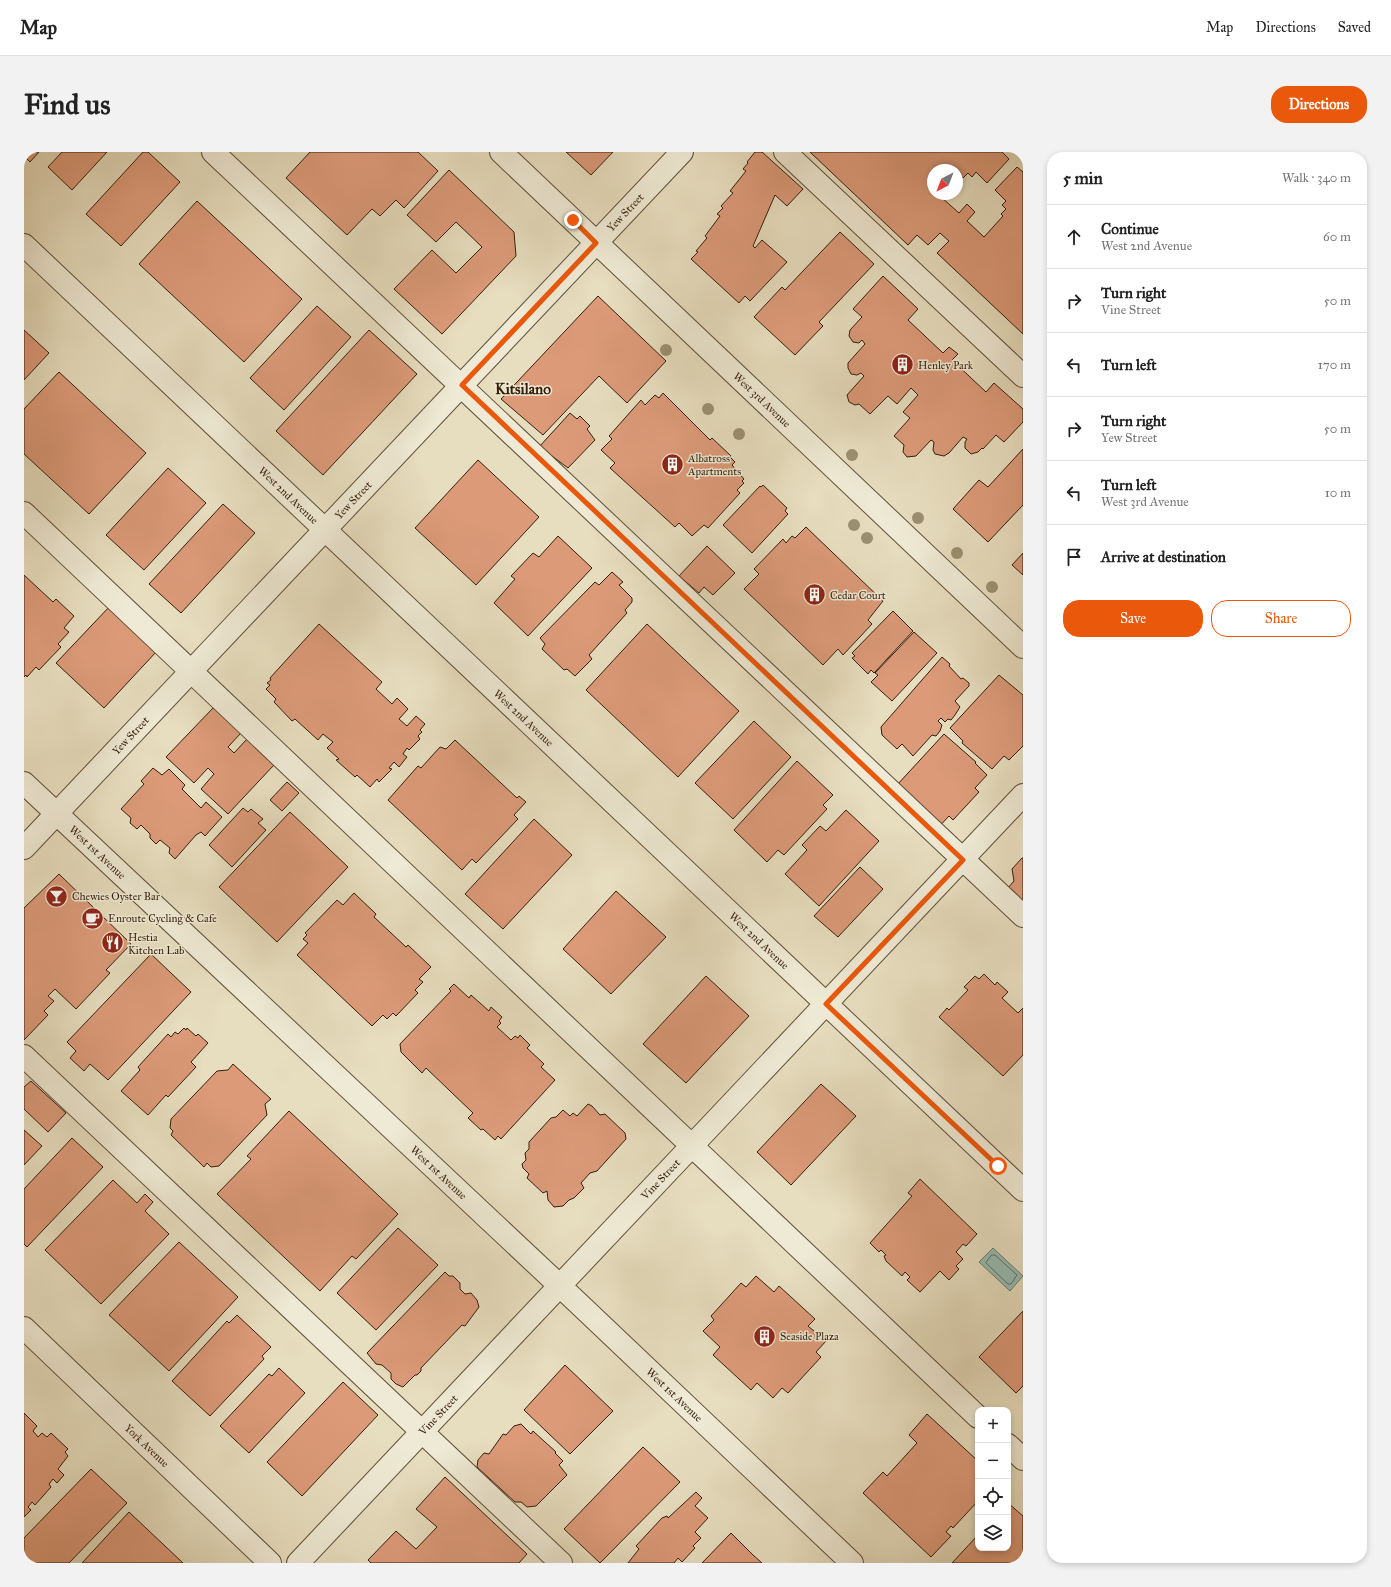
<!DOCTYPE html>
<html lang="en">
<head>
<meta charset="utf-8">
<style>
	:root { --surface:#fff; --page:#f2f2f2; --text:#222; --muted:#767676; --line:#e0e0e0; --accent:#ea580c }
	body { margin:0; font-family:"IM FELL Great Primer",serif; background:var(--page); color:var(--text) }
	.controls { position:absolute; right:12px; bottom:12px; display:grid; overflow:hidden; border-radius:8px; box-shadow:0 2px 6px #0003 }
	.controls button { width:36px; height:36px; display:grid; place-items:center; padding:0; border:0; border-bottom:1px solid var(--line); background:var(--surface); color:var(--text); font:20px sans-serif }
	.compass { position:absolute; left:903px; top:12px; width:36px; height:36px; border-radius:50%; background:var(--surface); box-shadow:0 2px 6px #0003; rotate:222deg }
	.stop { position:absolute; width:12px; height:12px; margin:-9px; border:3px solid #ea580c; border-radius:50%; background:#fff }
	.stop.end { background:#ea580c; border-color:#fff; box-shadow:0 1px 4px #0008 }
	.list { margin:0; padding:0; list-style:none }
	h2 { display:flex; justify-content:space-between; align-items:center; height:52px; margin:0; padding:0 16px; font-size:17px }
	h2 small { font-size:13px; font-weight:400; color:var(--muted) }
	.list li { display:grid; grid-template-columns:26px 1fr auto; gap:12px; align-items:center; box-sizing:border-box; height:64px; padding:0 16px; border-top:1px solid var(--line) }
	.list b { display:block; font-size:15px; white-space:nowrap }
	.list p { margin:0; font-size:13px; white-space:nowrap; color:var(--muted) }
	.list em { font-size:13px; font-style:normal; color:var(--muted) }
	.actions { display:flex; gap:8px; padding:12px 16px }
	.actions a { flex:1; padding:9px 0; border:1px solid var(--accent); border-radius:16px; text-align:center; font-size:14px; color:var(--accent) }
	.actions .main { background:var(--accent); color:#fff }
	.icon { flex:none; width:22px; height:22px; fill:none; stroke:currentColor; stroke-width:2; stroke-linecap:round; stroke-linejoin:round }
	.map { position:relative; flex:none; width:999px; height:1411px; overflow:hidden; border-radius:16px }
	header { display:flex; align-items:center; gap:24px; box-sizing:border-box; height:56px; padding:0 20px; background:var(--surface); border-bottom:1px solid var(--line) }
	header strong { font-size:19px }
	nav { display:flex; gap:22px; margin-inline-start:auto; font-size:14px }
	.intro { display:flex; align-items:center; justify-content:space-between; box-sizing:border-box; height:96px; padding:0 24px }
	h1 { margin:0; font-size:28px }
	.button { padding:10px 18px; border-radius:16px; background:var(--accent); color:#fff; font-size:14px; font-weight:700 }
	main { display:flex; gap:24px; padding:0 24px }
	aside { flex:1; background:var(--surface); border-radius:16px; box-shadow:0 2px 6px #0003 }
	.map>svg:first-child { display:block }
	.water { fill:#97bcb4; stroke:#6f7d70 }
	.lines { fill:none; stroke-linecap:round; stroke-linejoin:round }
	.shore { stroke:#666e60; stroke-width:1 }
	.building { fill:#dc9a79; stroke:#341f0b }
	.minor-casing { stroke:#614f38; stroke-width:24 }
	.minor { stroke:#efead5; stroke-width:22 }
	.tree { fill:#9b9072 }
	.route { stroke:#ea580c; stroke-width:5 }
	.labels { text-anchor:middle; stroke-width:3; stroke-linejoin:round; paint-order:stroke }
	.street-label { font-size:11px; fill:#341f0b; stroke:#efead5 }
	.poi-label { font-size:11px; fill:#341f0b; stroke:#efead5; text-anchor:start }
	.district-label { font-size:15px; font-weight:bold; fill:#341f0b; stroke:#efead5 }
</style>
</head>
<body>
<header>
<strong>Map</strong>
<nav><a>Map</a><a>Directions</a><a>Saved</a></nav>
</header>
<div class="intro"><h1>Find us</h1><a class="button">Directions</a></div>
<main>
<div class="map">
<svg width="999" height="1411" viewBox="0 0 999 1411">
	<rect width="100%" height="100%" fill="#e7debf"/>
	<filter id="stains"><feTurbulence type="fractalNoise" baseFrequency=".005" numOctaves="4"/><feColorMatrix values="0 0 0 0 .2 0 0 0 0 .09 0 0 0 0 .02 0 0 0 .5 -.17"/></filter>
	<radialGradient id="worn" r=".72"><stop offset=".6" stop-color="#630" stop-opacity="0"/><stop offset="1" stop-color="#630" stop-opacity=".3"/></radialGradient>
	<polygon class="water" points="969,1096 999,1124 986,1139 955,1110"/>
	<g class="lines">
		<polygon class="shore" points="968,1103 971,1103 993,1123 987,1132 984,1132 962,1111"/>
	</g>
	<g class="building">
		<polygon points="0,0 15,0 6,10 0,4"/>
		<polygon points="38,0 83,0 48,38 24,15"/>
		<polygon points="119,0 124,0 156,30 97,94 62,62"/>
		<polygon points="286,0 394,0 414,19 380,56 372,48 356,64 348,57 323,83 262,26"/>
		<polygon points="542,0 589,0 567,23"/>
		<polygon points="731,0 738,0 779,37 763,54 751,43 729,94 731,96 738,88 763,110 726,149 721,144 715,151 667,107 674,100 672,99 683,86 681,84 696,64 693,62 699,56 697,54 709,41 706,39 722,19 719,17 724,11 723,10"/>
		<polygon points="786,0 978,0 985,7 963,31 952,20 948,25 944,21 939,26 937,24 933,28 933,18 909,18 909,42 920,42 917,45 935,61 943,52 951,60 943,69 960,85 979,64 977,62 982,57 978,53 982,49 971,38 993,15 999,20 999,182 913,101 925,89 916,81 904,93 893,83 884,93"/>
		<polygon points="425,18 490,80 492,104 418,182 370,137 408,98 432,121 458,95 432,70 412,90 383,63"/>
		<polygon points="173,49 278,147 220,210 115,112"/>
		<polygon points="816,80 850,112 795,170 799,174 771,203 730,165 758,135 761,138"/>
		<polygon points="859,124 894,157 884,168 919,201 925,195 934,202 928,208 962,240 970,231 999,257 999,270 980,290 972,283 959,297 958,296 954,300 947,302 941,296 941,290 943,287 939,285 925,301 920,304 911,302 909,298 910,290 907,288 892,304 883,305 879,300 880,293 870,284 886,266 879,260 894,243 887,236 873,252 864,244 846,262 835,252 831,253 825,250 823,243 840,224 837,221 833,223 827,222 824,216 824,211 841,192 838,188 835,191 829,190 825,184 826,178 838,165 829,157"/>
		<polygon points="574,144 642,209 603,251 575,224 519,283 477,247"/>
		<polygon points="293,154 327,185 260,258 226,226"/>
		<polygon points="0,178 25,201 0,228"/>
		<polygon points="345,178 393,222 299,323 252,279"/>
		<polygon points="35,220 122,301 65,362 0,302 0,257"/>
		<polygon points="639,241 686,288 688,286 707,304 706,305 711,310 708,313 720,327 718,329 720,331 713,338 716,341 684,376 680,373 668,384 655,371 651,375 586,316 591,311 577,298 588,287 585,284 617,248 621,253 631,243 635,246"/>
		<polygon points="546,261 553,267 556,264 566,274 563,277 571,288 544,316 528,304 526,306 515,295"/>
		<polygon points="999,297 999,353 964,390 929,357 955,328 964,335"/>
		<polygon points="454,308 515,365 452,433 391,376"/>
		<polygon points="144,316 182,351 120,418 82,383"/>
		<polygon points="739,333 763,356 761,359 764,362 728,401 699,373 736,334 737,335"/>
		<polygon points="199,352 231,381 157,461 125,432"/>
		<polygon points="782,375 859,449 844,468 848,472 819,503 814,497 799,513 720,437 735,422 730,417 759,387 762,391 768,384 771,386"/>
		<polygon points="534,384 568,416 504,484 470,451 491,427 487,424 509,401 515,405"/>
		<polygon points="683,394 711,421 689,443 680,435 675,441 655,424"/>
		<polygon points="999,401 999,423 988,413"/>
		<polygon points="588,420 599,430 595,433 608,446 608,450 601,458 603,461 565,503 568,507 551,524 543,517 540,518 518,497 521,492 516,486 571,430 575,433"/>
		<polygon points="0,423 29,450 32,447 50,464 40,476 45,480 34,492 37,495 15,518 12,515 3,525 2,523 0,525"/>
		<polygon points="86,454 133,499 80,556 32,511"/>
		<polygon points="869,459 889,479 850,521 847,518 844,522 828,506 831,504 828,501"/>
		<polygon points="295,472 358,530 352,537 368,552 373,546 384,557 375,567 383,574 392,564 401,572 396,578 398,580 394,584 396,587 385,598 383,596 379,602 383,605 375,615 370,610 365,616 368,617 355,630 353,627 346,635 333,623 331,625 312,608 315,607 303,596 309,590 299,582 294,588 271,567 268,569 250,550 252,547 242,537 246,533 243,531 247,528 246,526"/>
		<polygon points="623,472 715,559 654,625 562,538"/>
		<polygon points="890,480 913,501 868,549 847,530 854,523 851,521"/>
		<polygon points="918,505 926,512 925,514 937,527 939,526 945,531 945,534 931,549 936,555 931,563 927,568 924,567 921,570 917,566 914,569 918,573 916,579 912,584 908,583 889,604 878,592 873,597 858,583 857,575"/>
		<polygon points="975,523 999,543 999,594 985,608 980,604 968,617 938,591 939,589 926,576"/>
		<polygon points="190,555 217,581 204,595 210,601 223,587 250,613 204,662 177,637 190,622 184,616 170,631 142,605"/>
		<polygon points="730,569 767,605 709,667 671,631"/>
		<polygon points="920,582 952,610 951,611 963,623 951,636 955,640 929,668 925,664 913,677 873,633"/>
		<polygon points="431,588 493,646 495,644 502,650 490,663 494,667 452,711 448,707 438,718 364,648 394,614 397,616 416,595 422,597"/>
		<polygon points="773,609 809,643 799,653 803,657 760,703 754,698 743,710 710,678"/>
		<polygon points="129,616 138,623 145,617 161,633 158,637 177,656 182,650 198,665 181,684 177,680 172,683 151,707 145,701 146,696 136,688 132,692 126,686 126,682 117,673 113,677 106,671 107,666 97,657 120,632 117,629"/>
		<polygon points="263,630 275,641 258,659 246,648"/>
		<polygon points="219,656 224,660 227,657 239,667 234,671 242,678 208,715 185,693"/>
		<polygon points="822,658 855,689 795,754 761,722 783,698 778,693 796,674 802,679"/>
		<polygon points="266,660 324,715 253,790 195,735"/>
		<polygon points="510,667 548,703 479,777 441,742"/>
		<polygon points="998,706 999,706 999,750 984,736 990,729 988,717"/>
		<polygon points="836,715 859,737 814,785 790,764"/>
		<polygon points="35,722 107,792 82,818 86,821 52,857 31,837 24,844 30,849 20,859 24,863 0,888 0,756"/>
		<polygon points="592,739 642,785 587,842 539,797"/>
		<polygon points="330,741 352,762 350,765 382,795 384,793 407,815 395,827 399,830 391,838 394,841 372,864 369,861 363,867 359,863 348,874 273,803 284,791 279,787 283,783 281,781 313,748 319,753"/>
		<polygon points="127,802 167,840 84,928 66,912 60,919 46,906 52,899 43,890"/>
		<polygon points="960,822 971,833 973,830 984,840 978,846 994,861 999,856 999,903 979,924 915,865 923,856 925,858 944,838 940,835 951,824 955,827"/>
		<polygon points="682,824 725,864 662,931 619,892"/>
		<polygon points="430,832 445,846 447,843 465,859 467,855 478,865 475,869 477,871 473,875 487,888 491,884 494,886 496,883 506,893 503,896 520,912 517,915 531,928 477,987 474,984 471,988 459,977 457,978 444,966 449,961 402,916 398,921 377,900 376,892 427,839 425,837"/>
		<polygon points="160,876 162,878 163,876 172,884 174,882 184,891 167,910 172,915 144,945 142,943 124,963 97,939 116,918 114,915 144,882 147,885 151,880 154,882"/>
		<polygon points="209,912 247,947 241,952 243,963 195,1014 187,1015 183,1011 180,1015 147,983 149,979 146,976 147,967 193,919 204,918"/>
		<polygon points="7,929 42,961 24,980 0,957 0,935"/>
		<polygon points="797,932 832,964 767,1033 733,1000"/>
		<polygon points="564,952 568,954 576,963 581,962 601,981 602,987 573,1019 566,1021 557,1031 560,1036 550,1046 545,1048 539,1054 530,1055 524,1048 523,1039 519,1041 503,1026 505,1022 499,1016 498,1012 502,1008 501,1001 505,997 505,990 527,966 532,965 539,958 546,964 549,961 553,964"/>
		<polygon points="265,959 374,1062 332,1107 328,1104 296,1139 193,1042 227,1007 223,1004"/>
		<polygon points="0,978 18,994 0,1013"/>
		<polygon points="48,986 79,1015 3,1095 0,1092 0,1037"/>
		<polygon points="896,1027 953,1082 942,1094 939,1092 932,1100 939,1107 932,1114 935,1117 925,1128 916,1119 896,1140 883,1128 886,1125 881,1120 878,1124 862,1109 860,1104 862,1103 857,1098 855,1100 846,1091 888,1044 884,1041"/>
		<polygon points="89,1028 113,1051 121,1042 129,1050 121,1059 145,1082 77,1152 21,1098"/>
		<polygon points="374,1076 414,1113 352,1178 313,1141"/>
		<polygon points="155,1090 214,1145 145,1219 85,1163"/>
		<polygon points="421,1120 425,1124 429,1124 436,1131 436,1137 441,1142 447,1141 453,1148 455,1155 441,1174 438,1173 397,1216 397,1219 393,1223 391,1223 379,1235 372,1232 367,1227 367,1221 358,1213 352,1212 343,1201"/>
		<polygon points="732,1124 750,1140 755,1134 791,1167 784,1174 802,1189 792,1200 797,1205 764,1241 758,1236 749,1246 733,1231 727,1238 689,1203 696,1195 679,1179 690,1168 687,1164 717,1131 722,1135"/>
		<polygon points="999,1159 999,1234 992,1241 955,1205"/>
		<polygon points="213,1163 247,1195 238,1204 240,1207 186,1264 148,1229 203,1169 205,1171"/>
		<polygon points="541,1213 589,1259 546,1302 500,1258"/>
		<polygon points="255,1216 281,1241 225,1301 196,1274 245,1222 248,1224"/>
		<polygon points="319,1230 354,1263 278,1344 243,1310"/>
		<polygon points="0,1261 13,1274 9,1279 14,1285 18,1281 23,1285 27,1281 44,1297 41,1300 44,1304 34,1317 40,1323 33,1331 29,1327 25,1332 27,1335 11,1353 8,1350 4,1355 7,1358 0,1365"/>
		<polygon points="903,1262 954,1309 954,1349 929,1376 927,1374 922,1380 927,1384 907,1405 839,1341 859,1320 863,1324 893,1291 885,1283"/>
		<polygon points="497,1272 507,1282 509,1279 532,1300 531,1301 539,1309 535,1313 543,1323 512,1354 503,1355 497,1350 491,1350 453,1315 454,1308 460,1301 465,1302 479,1282 482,1283 490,1274"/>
		<polygon points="619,1295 656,1330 576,1411 540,1377"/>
		<polygon points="67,1317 103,1351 45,1411 5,1411 0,1406 0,1386"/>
		<polygon points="421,1325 503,1402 495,1411 347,1411 344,1408 372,1379 392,1397 413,1375 392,1357"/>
		<polygon points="672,1340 678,1346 671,1354 684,1366 671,1380 677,1386 669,1394 671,1396 658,1410 654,1406 650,1411 604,1411 615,1397 612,1394 638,1366 643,1364 644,1366"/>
		<polygon points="984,1351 999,1364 999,1411 928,1411 954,1383 954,1396 984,1396"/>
		<polygon points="105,1360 159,1411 58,1411"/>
		<polygon points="707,1381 729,1403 738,1411 678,1411"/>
	</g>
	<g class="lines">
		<defs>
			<g id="minor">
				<polyline points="189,0 999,764"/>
				<path id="s1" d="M477,0L999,495"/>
				<polyline points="761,0 999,224"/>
				<path id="s2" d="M0,93L999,1038"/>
				<polyline points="0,361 954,1265"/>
				<path id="s3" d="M0,631L553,1150L828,1411"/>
				<path id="s4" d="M0,696L658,0"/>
				<polyline points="0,904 537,1411"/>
				<path id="s5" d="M0,1176L246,1411"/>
				<polyline points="984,1293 999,1307"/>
				<path id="s6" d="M274,1411L999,643"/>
			</g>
		</defs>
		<use href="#minor" class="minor-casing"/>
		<use href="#minor" class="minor"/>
	</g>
	<g class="tree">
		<circle cx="642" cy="198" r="6"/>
		<circle cx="684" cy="257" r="6"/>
		<circle cx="715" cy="282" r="6"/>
		<circle cx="828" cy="303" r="6"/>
		<circle cx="894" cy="366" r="6"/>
		<circle cx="830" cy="373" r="6"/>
		<circle cx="843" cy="386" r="6"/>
		<circle cx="933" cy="401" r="6"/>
		<circle cx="968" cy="435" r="6"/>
	</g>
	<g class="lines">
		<polyline class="route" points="549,68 572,91 438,233 939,708 802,852 974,1014"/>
	</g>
	<defs>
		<symbol id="building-disc" viewBox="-11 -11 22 22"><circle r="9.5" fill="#8f2418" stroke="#efead5"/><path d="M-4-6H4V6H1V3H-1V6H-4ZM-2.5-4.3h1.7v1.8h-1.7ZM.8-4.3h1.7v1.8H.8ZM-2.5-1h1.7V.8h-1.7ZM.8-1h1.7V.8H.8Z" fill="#fff"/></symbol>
		<symbol id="bar-disc" viewBox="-11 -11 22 22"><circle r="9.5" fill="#8f2418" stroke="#efead5"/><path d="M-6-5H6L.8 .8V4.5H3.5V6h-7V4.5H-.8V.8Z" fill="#fff"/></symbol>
		<symbol id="cafe-disc" viewBox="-11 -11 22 22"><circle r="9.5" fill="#8f2418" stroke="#efead5"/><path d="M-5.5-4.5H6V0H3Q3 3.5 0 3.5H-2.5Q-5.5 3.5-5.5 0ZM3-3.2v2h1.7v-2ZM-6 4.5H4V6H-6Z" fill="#fff"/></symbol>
		<symbol id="restaurant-disc" viewBox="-11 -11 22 22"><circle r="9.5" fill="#8f2418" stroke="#efead5"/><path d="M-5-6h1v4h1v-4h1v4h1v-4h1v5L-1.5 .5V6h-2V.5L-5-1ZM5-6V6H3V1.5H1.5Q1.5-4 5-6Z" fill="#fff"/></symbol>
	</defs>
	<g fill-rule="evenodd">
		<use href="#building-disc" x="866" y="200" width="25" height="25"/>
		<use href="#building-disc" x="636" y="300" width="25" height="25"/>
		<use href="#building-disc" x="778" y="430" width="25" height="25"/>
		<use href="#bar-disc" x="20" y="732" width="25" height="25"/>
		<use href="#cafe-disc" x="56" y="754" width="25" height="25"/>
		<use href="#restaurant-disc" x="76" y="778" width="25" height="25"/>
		<use href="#building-disc" x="728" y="1172" width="25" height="25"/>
	</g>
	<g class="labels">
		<g class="street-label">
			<text dy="4" stroke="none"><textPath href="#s4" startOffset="875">Yew Street</textPath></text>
			<text dy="4" stroke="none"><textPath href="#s1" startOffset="360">West 3rd Avenue</textPath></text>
			<text dy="4" stroke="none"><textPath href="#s2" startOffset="364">West 2nd Avenue</textPath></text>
			<text dy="4" stroke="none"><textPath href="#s4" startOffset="479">Yew Street</textPath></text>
			<text dy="4" stroke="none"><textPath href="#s2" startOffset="688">West 2nd Avenue</textPath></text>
			<text dy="4" stroke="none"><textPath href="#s4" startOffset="155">Yew Street</textPath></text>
			<text dy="4" stroke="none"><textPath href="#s3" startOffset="101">West 1st Avenue</textPath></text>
			<text dy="4" stroke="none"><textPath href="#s2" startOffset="1012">West 2nd Avenue</textPath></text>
			<text dy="4" stroke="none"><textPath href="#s3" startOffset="569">West 1st Avenue</textPath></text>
			<text dy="4" stroke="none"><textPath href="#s6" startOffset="528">Vine Street</textPath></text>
			<text dy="4" stroke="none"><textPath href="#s3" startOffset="893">West 1st Avenue</textPath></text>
			<text dy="4" stroke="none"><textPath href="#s6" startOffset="204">Vine Street</textPath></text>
			<text dy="4" stroke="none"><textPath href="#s5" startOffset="170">York Avenue</textPath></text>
		</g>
		<g class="poi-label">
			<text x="894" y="217">Henley Park</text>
			<text x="664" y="310">Albatross<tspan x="664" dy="13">Apartments</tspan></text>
			<text x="806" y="447">Cedar Court</text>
			<text x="48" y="748">Chewies Oyster Bar</text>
			<text x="84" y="770">Enroute Cycling &amp; Cafe</text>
			<text x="104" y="789">Hestia<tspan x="104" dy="13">Kitchen Lab</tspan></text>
			<text x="756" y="1188">Seaside Plaza</text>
		</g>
		<g class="district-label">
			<text x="499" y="242">Kitsilano</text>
		</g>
	</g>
	<rect width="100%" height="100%" filter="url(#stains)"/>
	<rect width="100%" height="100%" fill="url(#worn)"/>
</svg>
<div class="controls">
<button>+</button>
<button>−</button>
<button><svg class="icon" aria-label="locate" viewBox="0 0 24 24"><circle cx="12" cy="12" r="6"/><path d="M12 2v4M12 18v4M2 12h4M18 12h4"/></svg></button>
<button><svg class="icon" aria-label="layers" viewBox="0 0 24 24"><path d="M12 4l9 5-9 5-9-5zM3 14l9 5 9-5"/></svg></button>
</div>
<svg class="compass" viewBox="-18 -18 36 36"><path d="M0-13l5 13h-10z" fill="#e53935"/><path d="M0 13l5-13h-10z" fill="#767676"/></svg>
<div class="stop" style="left:974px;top:1014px"></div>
<div class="stop end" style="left:549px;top:68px"></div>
</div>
<aside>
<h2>5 min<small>Walk · 340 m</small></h2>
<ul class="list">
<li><svg class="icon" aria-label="ahead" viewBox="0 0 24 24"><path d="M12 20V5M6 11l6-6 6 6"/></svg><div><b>Continue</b><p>West 2nd Avenue</p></div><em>60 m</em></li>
<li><svg class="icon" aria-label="right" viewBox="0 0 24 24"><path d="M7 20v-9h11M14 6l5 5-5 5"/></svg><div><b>Turn right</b><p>Vine Street</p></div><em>50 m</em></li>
<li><svg class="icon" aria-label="left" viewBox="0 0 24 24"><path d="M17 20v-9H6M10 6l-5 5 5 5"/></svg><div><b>Turn left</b></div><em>170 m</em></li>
<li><svg class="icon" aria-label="right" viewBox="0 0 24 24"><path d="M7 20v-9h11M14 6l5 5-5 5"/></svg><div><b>Turn right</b><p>Yew Street</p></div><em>50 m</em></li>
<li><svg class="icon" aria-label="left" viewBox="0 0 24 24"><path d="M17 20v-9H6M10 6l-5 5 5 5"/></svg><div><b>Turn left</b><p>West 3rd Avenue</p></div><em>10 m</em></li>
<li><svg class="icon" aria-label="arrive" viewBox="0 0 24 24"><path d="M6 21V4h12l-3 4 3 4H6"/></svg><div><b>Arrive at destination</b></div></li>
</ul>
<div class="actions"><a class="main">Save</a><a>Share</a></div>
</aside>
</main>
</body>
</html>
